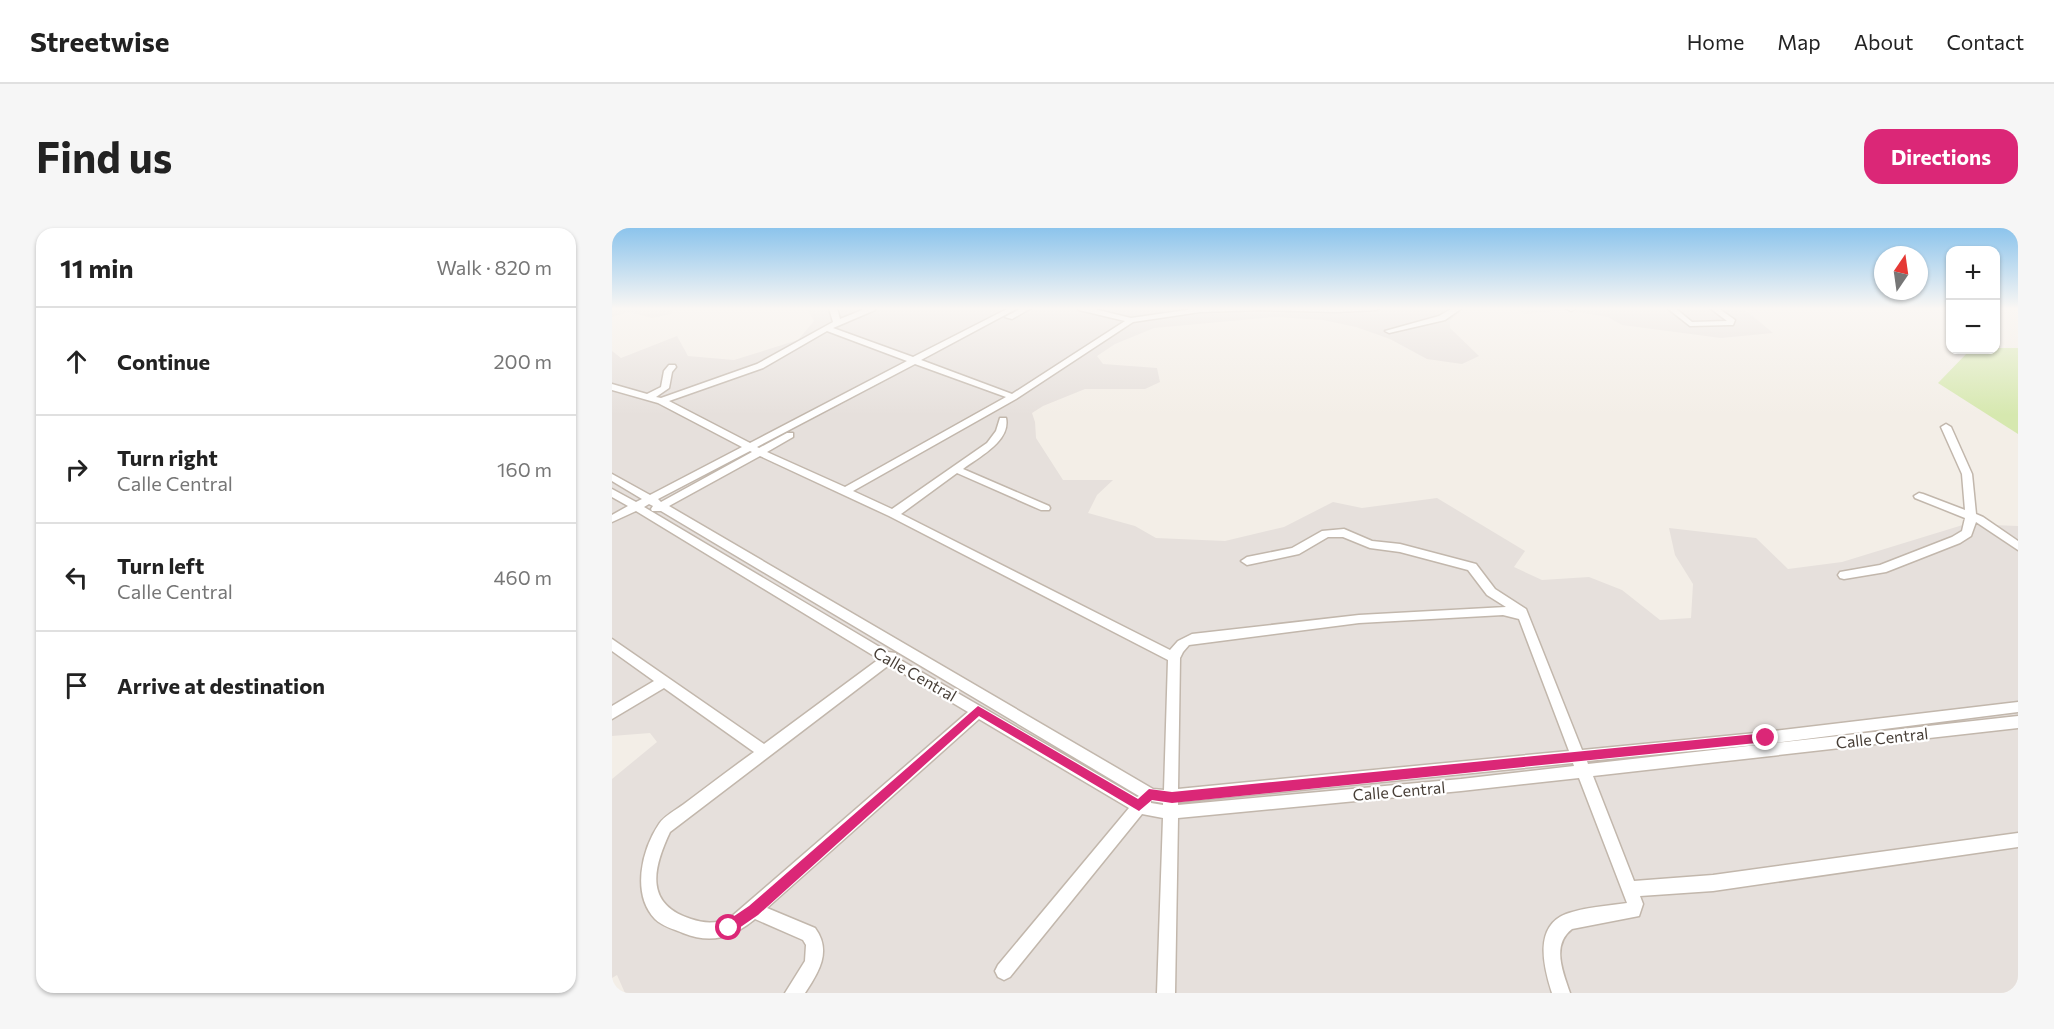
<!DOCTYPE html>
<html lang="en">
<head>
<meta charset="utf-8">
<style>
	:root { --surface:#fff; --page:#f6f6f6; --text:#222; --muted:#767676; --line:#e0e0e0; --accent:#db2777 }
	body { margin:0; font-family:Commissioner,sans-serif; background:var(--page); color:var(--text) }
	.controls { position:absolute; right:18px; top:18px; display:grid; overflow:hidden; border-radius:12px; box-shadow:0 2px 4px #0004 }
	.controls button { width:54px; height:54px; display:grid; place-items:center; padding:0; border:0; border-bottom:2px solid var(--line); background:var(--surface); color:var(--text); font:30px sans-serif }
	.compass { position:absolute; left:1262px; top:18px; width:54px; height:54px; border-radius:50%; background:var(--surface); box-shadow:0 2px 4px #0004; rotate:13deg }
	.stop { position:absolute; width:18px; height:18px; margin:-14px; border:4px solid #db2777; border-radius:50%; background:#fff }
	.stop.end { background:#db2777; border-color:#fff; box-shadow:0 2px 6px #0008 }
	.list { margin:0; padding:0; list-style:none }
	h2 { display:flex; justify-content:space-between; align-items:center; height:78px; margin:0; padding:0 24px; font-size:26px }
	h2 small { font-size:20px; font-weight:400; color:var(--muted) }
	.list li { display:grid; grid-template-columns:39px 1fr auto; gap:18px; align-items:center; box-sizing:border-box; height:108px; padding:0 24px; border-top:2px solid var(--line) }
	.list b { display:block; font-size:22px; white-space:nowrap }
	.list p { margin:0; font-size:20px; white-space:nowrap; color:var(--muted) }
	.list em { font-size:20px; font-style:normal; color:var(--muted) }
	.icon { flex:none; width:33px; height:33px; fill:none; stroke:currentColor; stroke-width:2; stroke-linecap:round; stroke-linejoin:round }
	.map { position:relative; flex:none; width:1406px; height:765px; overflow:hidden; border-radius:18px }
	header { display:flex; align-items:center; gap:36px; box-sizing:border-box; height:84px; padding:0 30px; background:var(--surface); border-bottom:2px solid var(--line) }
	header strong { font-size:28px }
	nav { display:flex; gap:33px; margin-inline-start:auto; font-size:21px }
	.intro { display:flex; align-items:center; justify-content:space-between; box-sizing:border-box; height:144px; padding:0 36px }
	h1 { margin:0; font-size:42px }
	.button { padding:15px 27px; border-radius:18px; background:var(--accent); color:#fff; font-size:21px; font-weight:700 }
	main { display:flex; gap:36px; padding:0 36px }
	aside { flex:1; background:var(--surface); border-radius:18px; box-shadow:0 2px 4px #0004 }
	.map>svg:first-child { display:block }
	.industrial { fill:#e6e0dc }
	.green { fill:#d6e8af }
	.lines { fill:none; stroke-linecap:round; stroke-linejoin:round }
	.minor-casing { stroke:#c2b7ac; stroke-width:3 }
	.minor { fill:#fff; fill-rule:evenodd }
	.route { fill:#db2777 }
	.labels { text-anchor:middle; stroke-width:4.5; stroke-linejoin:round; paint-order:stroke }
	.street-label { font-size:16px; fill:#473e36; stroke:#fff }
</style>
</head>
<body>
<header>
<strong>Streetwise</strong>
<nav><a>Home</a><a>Map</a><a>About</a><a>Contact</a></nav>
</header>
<div class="intro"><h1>Find us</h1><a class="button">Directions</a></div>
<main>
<aside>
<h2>11 min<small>Walk · 820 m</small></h2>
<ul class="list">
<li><svg class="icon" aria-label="ahead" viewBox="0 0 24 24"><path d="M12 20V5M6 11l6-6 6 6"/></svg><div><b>Continue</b></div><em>200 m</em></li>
<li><svg class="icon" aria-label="right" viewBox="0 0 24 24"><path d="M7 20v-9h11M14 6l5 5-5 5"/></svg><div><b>Turn right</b><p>Calle Central</p></div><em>160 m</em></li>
<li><svg class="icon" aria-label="left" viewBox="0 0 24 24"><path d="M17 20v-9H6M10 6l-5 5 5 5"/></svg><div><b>Turn left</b><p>Calle Central</p></div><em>460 m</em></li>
<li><svg class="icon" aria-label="arrive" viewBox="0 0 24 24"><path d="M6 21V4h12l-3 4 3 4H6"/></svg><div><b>Arrive at destination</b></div></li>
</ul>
</aside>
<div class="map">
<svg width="1406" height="765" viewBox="0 0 1406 765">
	<rect width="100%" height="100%" fill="#f3eee7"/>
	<g class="industrial">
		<polygon points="0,80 62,80 59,86 40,90 17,84 0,89"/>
		<polygon points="195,80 886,80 851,82 838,92 838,100 867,128 850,136 815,131 778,111 744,99 711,92 664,89 542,100 503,116 485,128 491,136 545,140 548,154 533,161 473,161 431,178 420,185 423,194 424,210 451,252 501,252 485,267 476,285 523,298 544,310 613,313 672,299 721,274 750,280 825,270 913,323 902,339 930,352 977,349 1010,362 1048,392 1079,390 1081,356 1063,327 1057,300 1144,310 1176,341 1230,334 1354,296 1406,298 1406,765 13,765 5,747 0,750 0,551 45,514 38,505 0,508 0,123 9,130 65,108 76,128 122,132 186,112 202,93"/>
		<polygon points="904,80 1131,80 1161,105 1109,110 1010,97 996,89 954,82 912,86"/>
	</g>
	<polygon class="green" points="1384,120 1406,120 1406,206 1326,155 1358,122"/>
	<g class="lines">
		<defs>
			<g id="minor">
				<path d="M217,80H225L228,91L255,80H264L263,82L221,100L301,129L397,80H406L309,132L400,166L513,93L467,82L466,80H478L519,90L588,80H768L764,82L724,84L648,82L588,84L521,94L404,171L241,263L280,281L375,215L384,203L388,190H394C399,213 367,229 351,241L437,278L438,280L437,282H429L345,245L289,286L558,422L566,413L580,406L747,387L894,379L875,367L856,342L788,324L758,320L731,309H716L687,326L635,337L629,333L635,329L680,320L710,303L732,301L760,313L788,316L864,336L883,361L914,381L970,522L1154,504L1406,474V484L1154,516L975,533L976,536L1406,488V500L981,548L1022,653L1101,647L1406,605V619L1101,663L1028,668L1031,676L1027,688L960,701C939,717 951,744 958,765H940C932,740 921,699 954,686C972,679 996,678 1015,675L967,550L849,563L566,590L563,765H545L551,590L530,586L398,749L392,752L386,749L383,743L386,737L517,580L367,491L155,680L203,700C220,723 207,744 193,765H173L193,733L194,717L191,712L143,691C120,710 99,716 71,705C61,701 50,698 43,691C19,666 30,621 47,596C52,588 64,582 72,576C95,559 118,541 142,524L52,460L0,491V478L42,453L0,423V411L152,516L267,431L24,283L0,294V287L16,278L0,269V261L24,274L30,271L0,253V246L38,267L130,219L46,175L0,162V156L35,166L49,159L52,143L57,137H63L64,139L60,144L57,160L44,169L49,170L145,136L221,94ZM215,103L295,133L138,215L57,173L151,140ZM303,136L394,169L233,259L155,224L181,209V205H175L147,220L145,219ZM138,223L140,224L49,274L46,271ZM148,228L277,288L556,432L552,562L541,561L57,278ZM37,276L41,278L39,281L40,283H49L527,568L525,569L285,430L284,425L276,424L32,279ZM891,387L907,391L957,523L566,561L568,430L571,424L577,417L747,395ZM277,437L356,484L119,689C106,696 93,696 79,691C32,676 41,640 58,604ZM961,535L962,538L849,551L566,577V574ZM539,573L551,575V577L539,575Z"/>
				<polygon points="410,80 419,80 400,91 393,89"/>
				<polygon points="841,80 850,80 833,92 777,105 773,103 827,88"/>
				<polygon points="953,80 962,80 963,81 959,83"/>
				<polygon points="1055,80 1063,80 1080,94 1115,93 1098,80 1106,80 1123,92 1121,97 1118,97 1078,98"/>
				<polygon points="1334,196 1339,199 1360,246 1364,286 1371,289 1406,313 1406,322 1364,294 1359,308 1348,315 1274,344 1232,351 1228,350 1226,347 1228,344 1268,337 1340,309 1350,303 1353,290 1303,270 1302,268 1307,265 1311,266 1353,282 1350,246 1329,199"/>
			</g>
		</defs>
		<use href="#minor" class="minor-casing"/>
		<use href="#minor" class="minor"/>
	</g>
	<linearGradient id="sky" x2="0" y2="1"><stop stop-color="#8cc4ec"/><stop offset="0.43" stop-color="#faf7f4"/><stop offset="1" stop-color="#faf7f4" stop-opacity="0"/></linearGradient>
	<rect width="1406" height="187" fill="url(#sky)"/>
	<polygon class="route" points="366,478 526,571 537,561 560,564 1154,505 1159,510 1154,514 560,575 540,572 527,583 367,488 146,687 117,707 112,705 110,700 112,695 137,678"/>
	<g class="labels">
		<g class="street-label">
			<text transform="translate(303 446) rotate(30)" y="6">Calle Central</text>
			<text transform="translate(1270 510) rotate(-6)" y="6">Calle Central</text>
			<text transform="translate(787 563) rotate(-5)" y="6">Calle Central</text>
		</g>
	</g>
</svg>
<div class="controls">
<button>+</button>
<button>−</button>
</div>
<svg class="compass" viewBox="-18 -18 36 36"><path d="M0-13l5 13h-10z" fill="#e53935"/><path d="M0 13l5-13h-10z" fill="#767676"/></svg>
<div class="stop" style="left:117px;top:700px"></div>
<div class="stop end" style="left:1154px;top:510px"></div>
</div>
</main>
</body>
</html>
